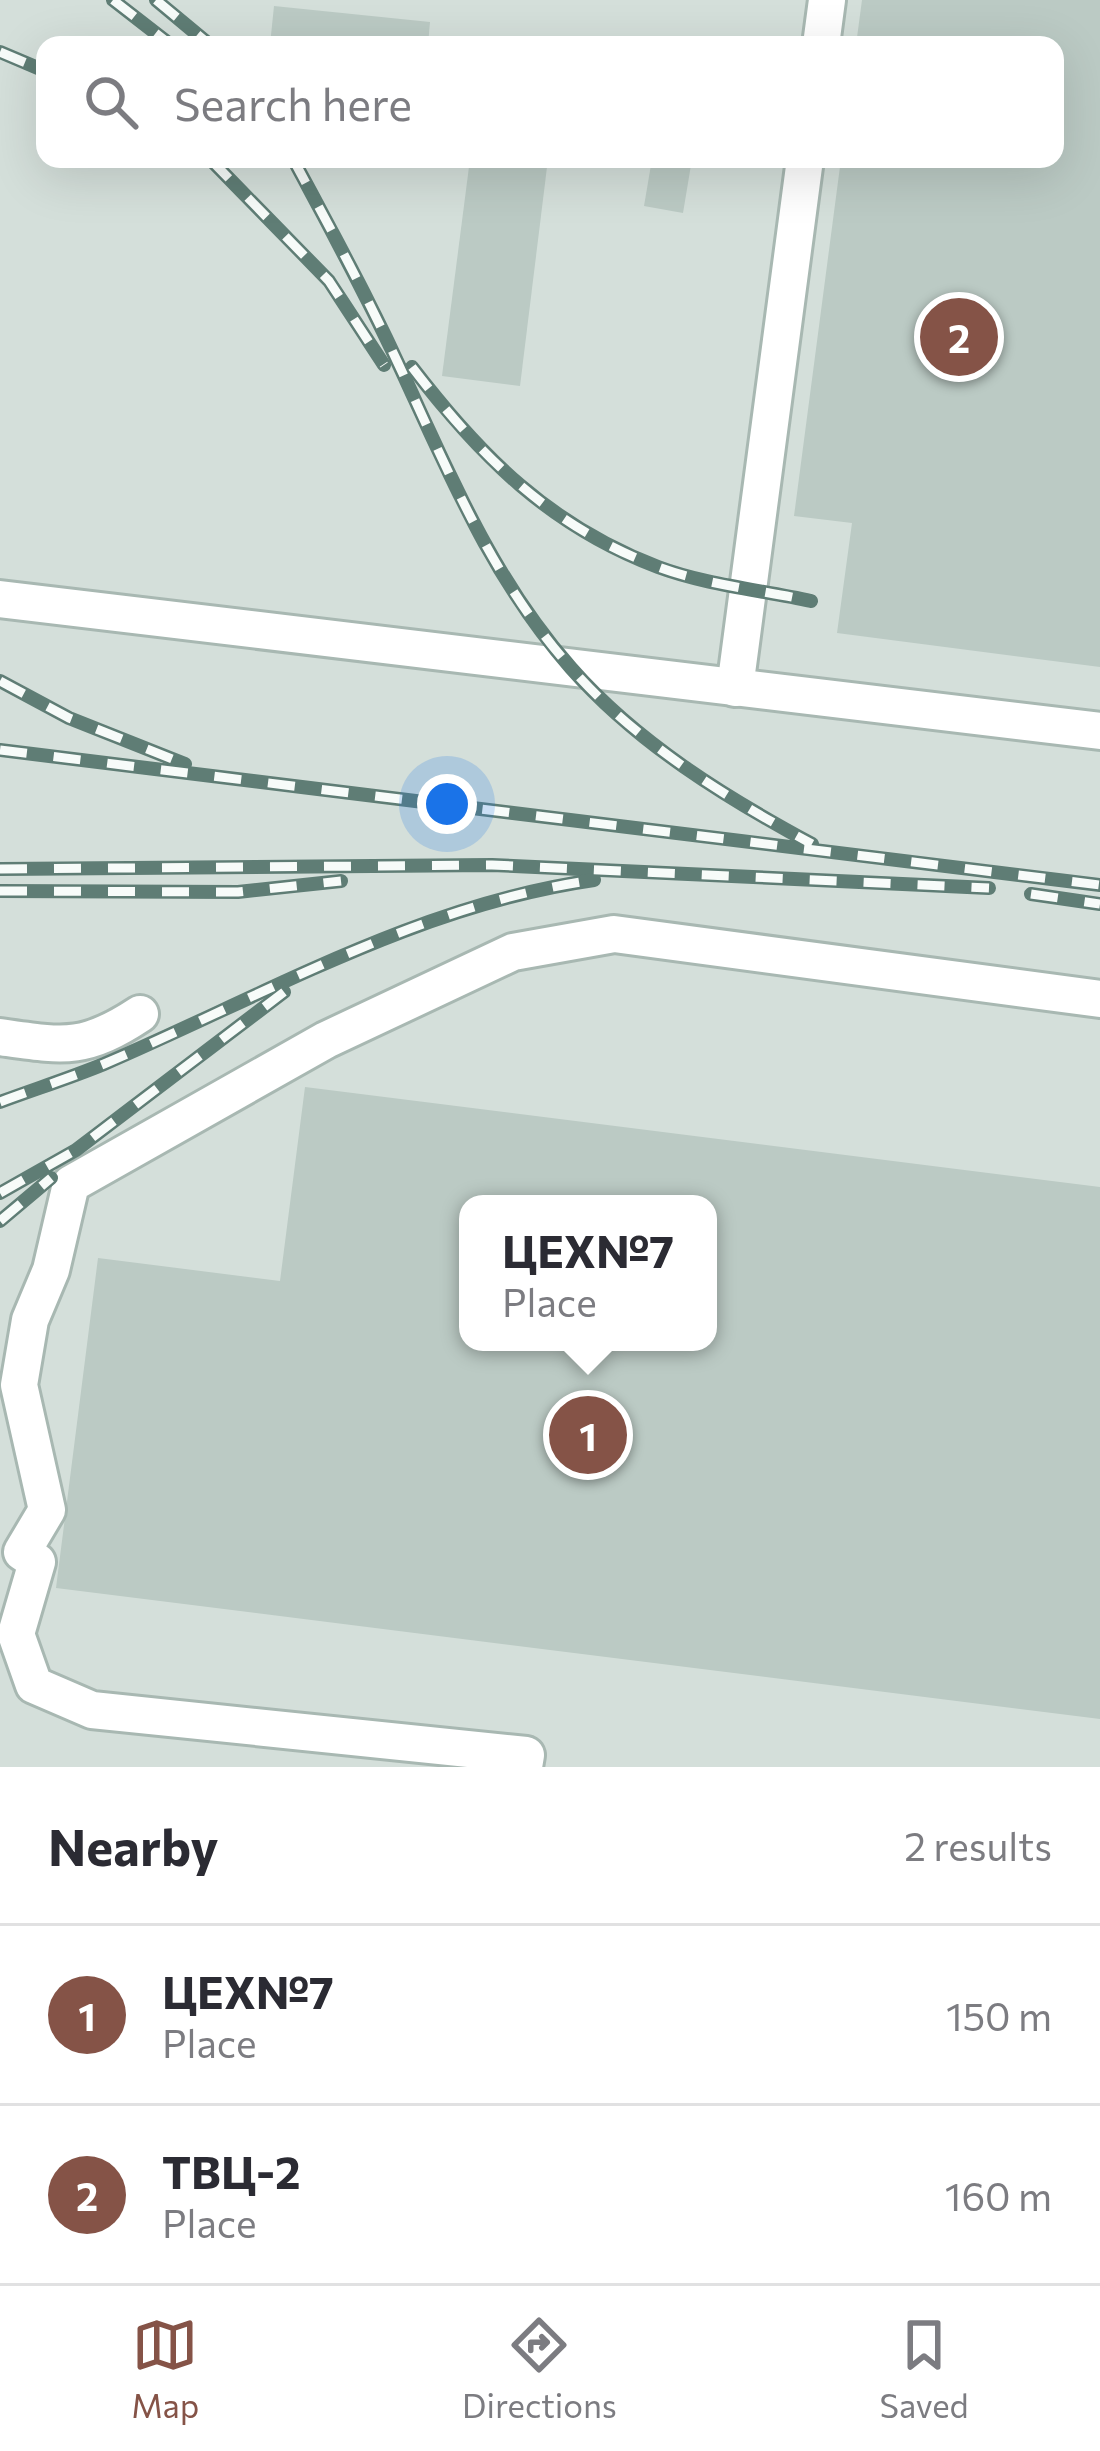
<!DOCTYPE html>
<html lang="en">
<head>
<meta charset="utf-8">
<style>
	:root { --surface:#fff; --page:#f2f2f3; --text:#2b2b33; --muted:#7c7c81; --line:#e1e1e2; --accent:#855347 }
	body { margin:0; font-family:Commissioner,sans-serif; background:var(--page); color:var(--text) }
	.you { position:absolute; left:447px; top:804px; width:42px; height:42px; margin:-30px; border:9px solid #fff; border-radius:50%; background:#1a73e8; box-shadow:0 0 0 18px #1a73e833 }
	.badge { display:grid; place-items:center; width:78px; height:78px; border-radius:50%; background:var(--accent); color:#fff; font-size:39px; font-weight:700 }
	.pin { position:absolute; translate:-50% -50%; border:6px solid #fff; box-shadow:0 3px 12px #0006 }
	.popup { position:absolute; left:459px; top:1195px; width:258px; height:156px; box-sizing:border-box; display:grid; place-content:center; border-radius:24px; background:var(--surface); filter:drop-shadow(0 3px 9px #0005); font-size:39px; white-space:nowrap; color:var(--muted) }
	.popup b { font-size:45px; color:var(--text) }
	.popup::after { content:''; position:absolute; left:50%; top:100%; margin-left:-24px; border:24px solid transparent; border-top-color:var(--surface) }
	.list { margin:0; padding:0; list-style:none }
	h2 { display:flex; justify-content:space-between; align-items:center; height:156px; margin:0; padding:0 48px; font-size:51px }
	h2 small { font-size:39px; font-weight:400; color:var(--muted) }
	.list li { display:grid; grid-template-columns:78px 1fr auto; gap:36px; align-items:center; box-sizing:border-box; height:180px; padding:0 48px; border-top:3px solid var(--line) }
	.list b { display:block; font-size:45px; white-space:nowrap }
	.list p { margin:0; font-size:39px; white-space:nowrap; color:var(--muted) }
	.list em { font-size:39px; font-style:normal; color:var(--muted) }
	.icon { flex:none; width:66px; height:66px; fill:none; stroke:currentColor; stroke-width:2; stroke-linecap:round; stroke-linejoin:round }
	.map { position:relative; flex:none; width:1100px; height:1767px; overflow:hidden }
	.search { position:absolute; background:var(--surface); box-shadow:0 12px 48px #0002; left:36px; right:36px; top:36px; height:132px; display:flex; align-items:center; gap:30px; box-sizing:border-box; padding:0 42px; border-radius:24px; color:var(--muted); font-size:45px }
	.sheet { height:516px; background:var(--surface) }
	nav { display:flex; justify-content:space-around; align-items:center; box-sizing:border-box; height:168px; border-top:3px solid var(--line); background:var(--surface); font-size:33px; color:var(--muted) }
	nav a { display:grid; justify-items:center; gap:6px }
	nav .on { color:var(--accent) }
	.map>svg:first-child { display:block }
	.built { fill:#d4dfda; fill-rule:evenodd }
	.building { fill:#bbcac4; fill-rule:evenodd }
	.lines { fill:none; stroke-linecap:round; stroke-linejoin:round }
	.minor-casing { stroke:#a8b8b2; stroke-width:42 }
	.minor { stroke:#fff; stroke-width:36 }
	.rail-casing { stroke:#5f7d75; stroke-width:14 }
	.rail { stroke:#f7fbf9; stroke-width:9; stroke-dasharray:27; stroke-linecap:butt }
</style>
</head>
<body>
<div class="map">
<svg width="1100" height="1767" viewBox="0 0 1100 1767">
	<rect width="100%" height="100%" fill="#e6efeb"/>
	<path class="built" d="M0,0H1100V1767H0ZM45,45H1055V159H45ZM468,1204H708V1342H468Z"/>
	<g class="building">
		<polygon points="862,0 1100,0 1100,667 837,633 852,523 794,516 841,159 1055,159 1055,45 856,45"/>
		<polygon points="274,6 430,22 428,45 270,45"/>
		<polygon points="470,159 548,159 520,386 442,376"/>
		<polygon points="652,159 692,159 683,213 644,206"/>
		<path d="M305,1087L1100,1187V1719L56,1588L98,1258L280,1281ZM468,1204H708V1342H468Z"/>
	</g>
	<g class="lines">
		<defs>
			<g id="minor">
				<polyline points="821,45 827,0"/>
				<polyline points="0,599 1100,731"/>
				<polyline points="735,688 805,159"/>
				<path d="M0,1037C64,1046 84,1051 140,1014"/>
				<polyline points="524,1767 526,1755 92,1710 34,1685 16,1634 37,1562 22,1552 47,1510 19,1385 30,1320 51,1270 71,1184 326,1040 513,952 614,934 1100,999"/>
			</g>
		</defs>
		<use href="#minor" class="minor-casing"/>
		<use href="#minor" class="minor"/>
		<defs>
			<g id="rail">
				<polyline points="113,0 171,45"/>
				<polyline points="156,0 210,45"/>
				<polyline points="0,52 45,71"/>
				<polyline points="210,159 329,281 384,365"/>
				<path d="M293,159C329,226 365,292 397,361C448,470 490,576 571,668C637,743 725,797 812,844"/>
				<path d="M412,367C481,457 550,526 658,567C706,585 762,590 811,601"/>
				<polyline points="0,681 69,718 185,764"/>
				<polyline points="0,750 1100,885"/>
				<polyline points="0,869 492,865 989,888"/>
				<polyline points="0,891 238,892 341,881"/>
				<polyline points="1031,894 1100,904"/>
				<path d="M0,1102C35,1089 70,1078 104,1064C265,995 418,905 594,880"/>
				<polyline points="0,1193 76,1150 284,992"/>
				<polyline points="0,1221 51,1178"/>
			</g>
		</defs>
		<use href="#rail" class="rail-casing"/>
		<use href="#rail" class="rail"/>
	</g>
</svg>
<div class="you"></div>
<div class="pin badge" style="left:588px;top:1435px">1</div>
<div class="popup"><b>ЦЕХ№7</b>Place</div>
<div class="pin badge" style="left:959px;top:337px">2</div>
<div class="search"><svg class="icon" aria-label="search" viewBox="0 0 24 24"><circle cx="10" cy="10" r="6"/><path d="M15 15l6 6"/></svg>Search here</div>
</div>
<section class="sheet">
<h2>Nearby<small>2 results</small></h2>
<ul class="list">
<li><span class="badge">1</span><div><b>ЦЕХ№7</b><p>Place</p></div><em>150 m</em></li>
<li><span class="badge">2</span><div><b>ТВЦ-2</b><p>Place</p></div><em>160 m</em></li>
</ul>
</section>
<nav>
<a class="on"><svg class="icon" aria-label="map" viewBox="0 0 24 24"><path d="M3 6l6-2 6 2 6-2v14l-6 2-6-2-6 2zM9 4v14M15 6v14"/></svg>Map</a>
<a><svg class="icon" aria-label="directions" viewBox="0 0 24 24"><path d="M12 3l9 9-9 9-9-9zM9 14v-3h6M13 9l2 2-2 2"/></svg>Directions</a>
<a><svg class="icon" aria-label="saved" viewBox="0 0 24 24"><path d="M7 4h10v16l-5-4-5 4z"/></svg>Saved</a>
</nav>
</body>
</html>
